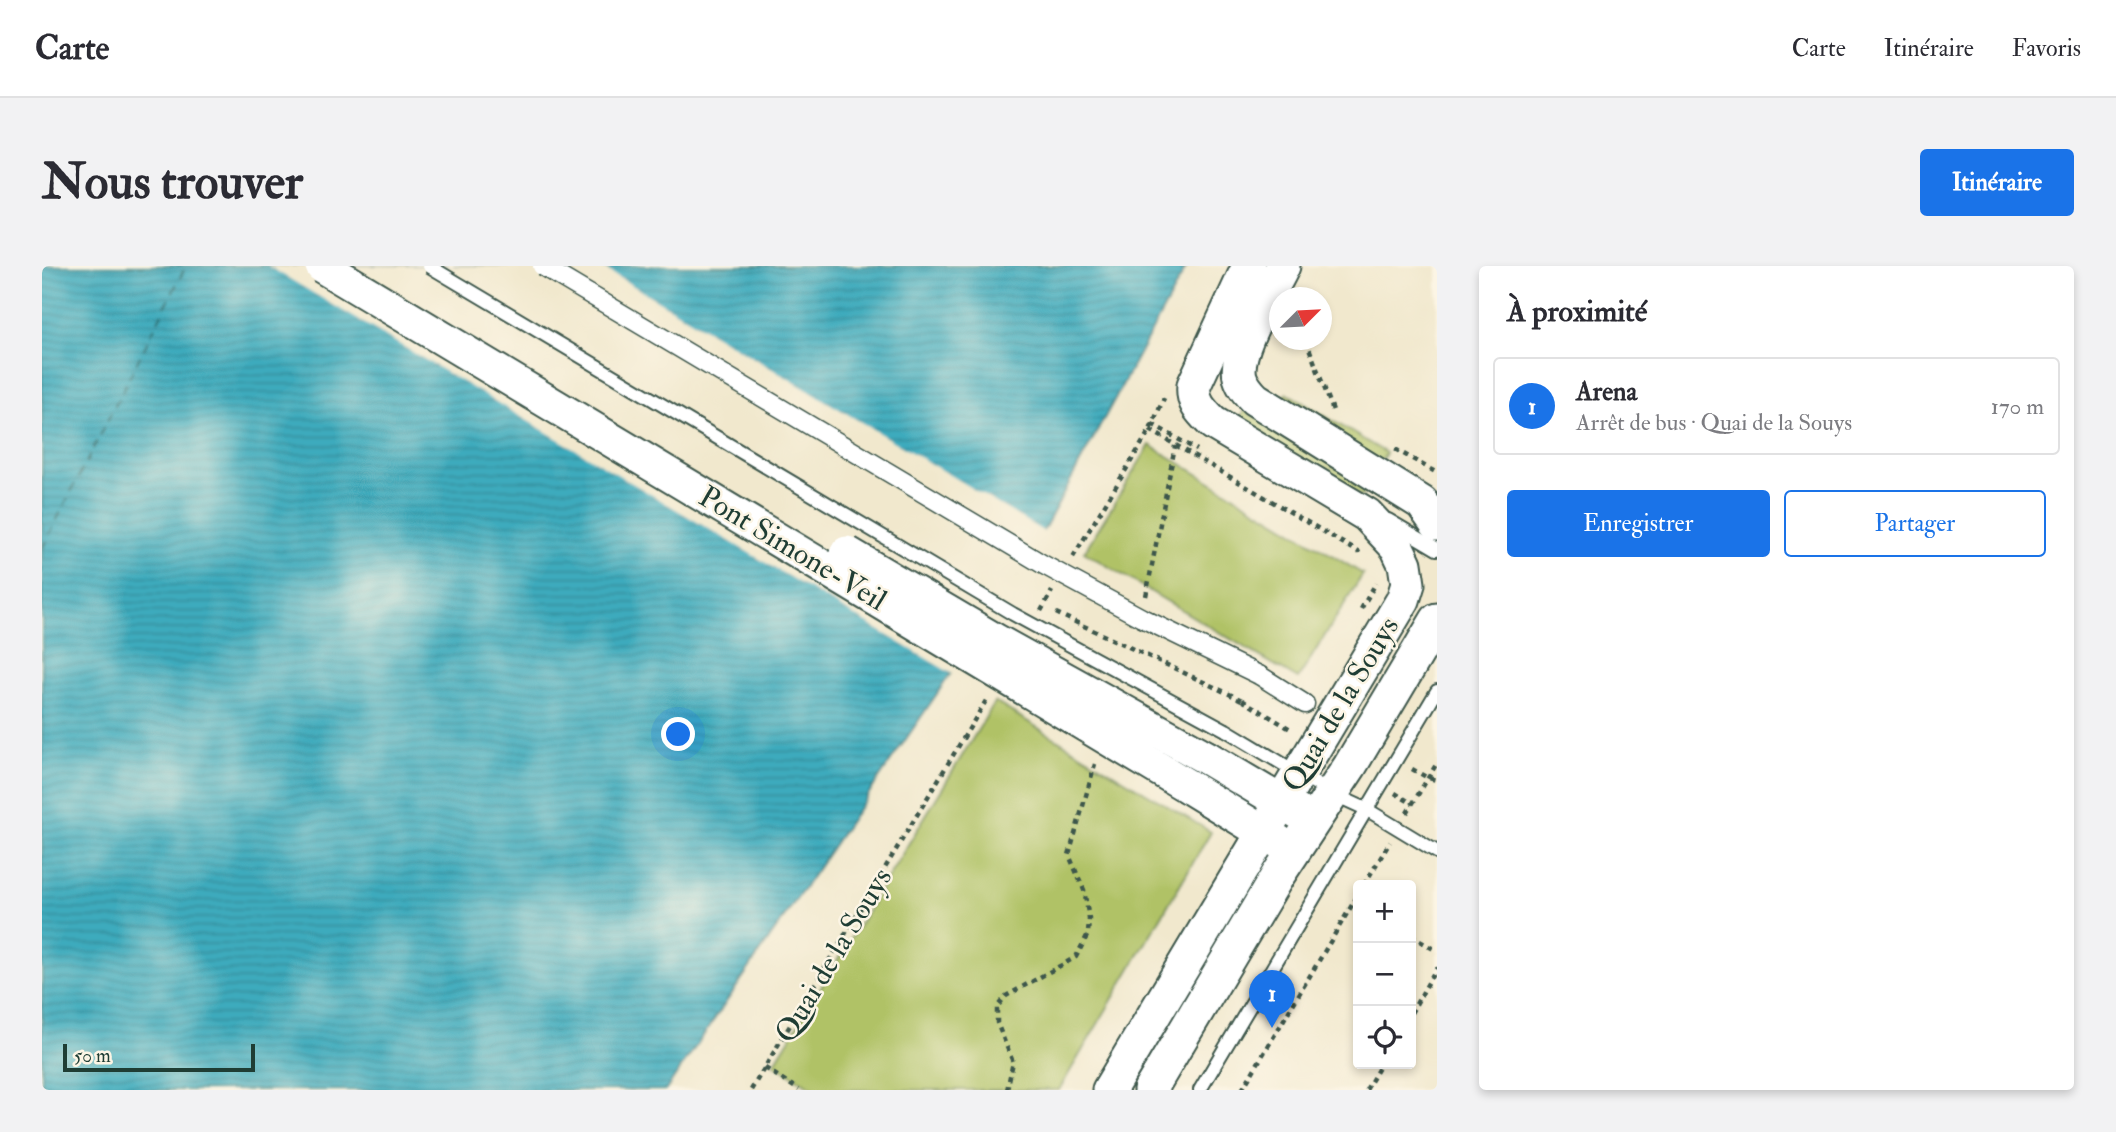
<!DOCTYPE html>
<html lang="fr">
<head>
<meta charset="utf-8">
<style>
	:root { --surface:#fff; --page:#f2f2f3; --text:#2b2b33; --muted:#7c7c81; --line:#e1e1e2; --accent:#1a73e8 }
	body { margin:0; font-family:"IM FELL Double Pica",serif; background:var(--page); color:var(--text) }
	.controls { position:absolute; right:21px; bottom:21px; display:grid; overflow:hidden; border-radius:7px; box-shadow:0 4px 10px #0003 }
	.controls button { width:63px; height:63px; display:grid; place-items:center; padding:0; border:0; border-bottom:2px solid var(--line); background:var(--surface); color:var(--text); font:35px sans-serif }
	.compass { position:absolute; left:1227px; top:21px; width:63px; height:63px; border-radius:50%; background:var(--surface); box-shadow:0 4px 10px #0003; rotate:66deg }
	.scale { position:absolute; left:21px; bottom:18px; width:192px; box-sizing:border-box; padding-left:7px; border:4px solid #1f3d34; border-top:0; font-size:19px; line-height:24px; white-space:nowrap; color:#1f3d34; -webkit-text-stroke:5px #fcf5e5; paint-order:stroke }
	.you { position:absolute; left:637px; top:469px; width:24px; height:24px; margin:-18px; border:5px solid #fff; border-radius:50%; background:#1a73e8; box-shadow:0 0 0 10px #1a73e833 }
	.badge { display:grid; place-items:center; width:46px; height:46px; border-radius:50%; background:var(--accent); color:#fff; font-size:23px; font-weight:700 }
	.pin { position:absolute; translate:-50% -58px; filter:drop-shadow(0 2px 4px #0008) }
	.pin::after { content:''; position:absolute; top:37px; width:24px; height:21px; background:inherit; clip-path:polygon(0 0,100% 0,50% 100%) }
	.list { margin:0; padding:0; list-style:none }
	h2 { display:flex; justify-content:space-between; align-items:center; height:91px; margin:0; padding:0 28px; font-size:30px }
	h2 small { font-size:23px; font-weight:400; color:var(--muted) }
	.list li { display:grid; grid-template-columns:46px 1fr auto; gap:21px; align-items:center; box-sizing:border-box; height:98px; margin:0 14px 14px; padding:0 14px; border:2px solid var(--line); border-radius:7px }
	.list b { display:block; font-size:26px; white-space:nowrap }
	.list p { margin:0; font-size:23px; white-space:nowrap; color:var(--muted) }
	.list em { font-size:23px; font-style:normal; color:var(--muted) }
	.actions { display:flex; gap:14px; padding:21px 28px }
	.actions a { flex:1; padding:16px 0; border:2px solid var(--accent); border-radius:7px; text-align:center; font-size:24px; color:var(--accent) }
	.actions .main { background:var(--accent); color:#fff }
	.icon { flex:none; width:38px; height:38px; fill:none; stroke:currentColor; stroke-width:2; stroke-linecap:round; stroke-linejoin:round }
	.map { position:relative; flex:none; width:1395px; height:824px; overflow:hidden; border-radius:7px }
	header { display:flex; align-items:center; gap:42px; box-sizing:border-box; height:98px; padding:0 35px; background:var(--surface); border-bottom:2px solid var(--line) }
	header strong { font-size:33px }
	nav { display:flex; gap:38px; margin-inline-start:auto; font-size:24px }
	.intro { display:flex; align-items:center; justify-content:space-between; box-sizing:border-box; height:168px; padding:0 42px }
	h1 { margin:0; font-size:49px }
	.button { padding:18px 32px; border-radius:7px; background:var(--accent); color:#fff; font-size:24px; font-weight:700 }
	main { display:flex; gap:42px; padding:0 42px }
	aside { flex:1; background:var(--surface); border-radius:7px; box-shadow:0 4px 10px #0003 }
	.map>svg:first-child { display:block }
	.grass { fill:url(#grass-tufts); stroke:#68804d; stroke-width:2 }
	.park { fill:#b0c266; stroke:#68804d; stroke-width:2 }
	.water { fill:url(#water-rules); stroke:#2e7478; stroke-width:2 }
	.pier { fill:#f1e8cd }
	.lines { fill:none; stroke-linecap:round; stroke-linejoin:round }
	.ferry { stroke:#285e5d; stroke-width:2; stroke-dasharray:9 7; stroke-linecap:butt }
	.service-casing { stroke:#3e574b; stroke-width:16 }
	.pedestrian-casing { stroke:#3e574b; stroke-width:21 }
	.secondary-casing { stroke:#3e574b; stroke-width:37 }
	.path { stroke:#3e574b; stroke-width:4.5; stroke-dasharray:5 5; stroke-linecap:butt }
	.service { stroke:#fff; stroke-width:12 }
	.pedestrian { stroke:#fff; stroke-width:18 }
	.secondary { stroke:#fff; stroke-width:33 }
	.service-bridge-casing { stroke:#3e574b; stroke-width:16; stroke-linecap:butt }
	.pedestrian-bridge-casing { stroke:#3e574b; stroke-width:21; stroke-linecap:butt }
	.secondary-bridge-casing { stroke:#3e574b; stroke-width:37; stroke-linecap:butt }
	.path-bridge { stroke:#3e574b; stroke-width:4.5; stroke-dasharray:5 5; stroke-linecap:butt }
	.service-bridge { stroke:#fff; stroke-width:12 }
	.pedestrian-bridge { stroke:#fff; stroke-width:18 }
	.secondary-bridge { stroke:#fff; stroke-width:33 }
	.labels { text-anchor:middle; stroke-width:5; stroke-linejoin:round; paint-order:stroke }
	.street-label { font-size:30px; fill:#1f3d34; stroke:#fcf5e5 }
</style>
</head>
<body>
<header>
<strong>Carte</strong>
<nav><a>Carte</a><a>Itinéraire</a><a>Favoris</a></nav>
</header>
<div class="intro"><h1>Nous trouver</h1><a class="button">Itinéraire</a></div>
<main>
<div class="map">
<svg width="1395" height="824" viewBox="0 0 1395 824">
	<defs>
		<pattern id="grass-tufts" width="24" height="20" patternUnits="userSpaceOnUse" patternTransform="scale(1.75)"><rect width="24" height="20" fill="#b0c266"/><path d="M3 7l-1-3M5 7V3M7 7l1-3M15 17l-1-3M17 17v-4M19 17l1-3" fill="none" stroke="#8f9f55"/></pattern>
		<pattern id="water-rules" width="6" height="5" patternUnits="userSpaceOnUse" patternTransform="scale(1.75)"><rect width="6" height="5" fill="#3eabbd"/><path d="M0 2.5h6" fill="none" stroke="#338c9a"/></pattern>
	</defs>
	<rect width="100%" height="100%" fill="#fcf5e5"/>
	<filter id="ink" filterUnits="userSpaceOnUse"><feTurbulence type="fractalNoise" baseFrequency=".0143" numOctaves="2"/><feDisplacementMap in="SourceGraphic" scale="14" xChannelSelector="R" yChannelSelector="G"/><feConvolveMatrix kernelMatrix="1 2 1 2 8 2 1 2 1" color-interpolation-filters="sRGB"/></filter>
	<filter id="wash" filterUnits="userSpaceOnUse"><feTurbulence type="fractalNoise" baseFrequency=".00686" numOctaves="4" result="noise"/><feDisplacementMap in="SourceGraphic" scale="28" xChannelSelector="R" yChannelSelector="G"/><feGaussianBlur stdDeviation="1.57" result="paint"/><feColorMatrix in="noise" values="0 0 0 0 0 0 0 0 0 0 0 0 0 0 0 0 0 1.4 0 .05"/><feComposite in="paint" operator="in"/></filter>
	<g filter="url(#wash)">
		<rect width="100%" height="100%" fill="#f1e8cd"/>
		<g class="grass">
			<polygon points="1245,127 1344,187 1339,196 1239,136"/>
			<polygon points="1202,144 1327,218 1320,231 1223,173 1198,151"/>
		</g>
		<g class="park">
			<polygon points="1108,179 1321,308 1256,413 1042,286"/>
			<polygon points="953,436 1169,566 1017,824 773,824 732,798"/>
		</g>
		<polygon class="water" points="0,0 1145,0 995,276 957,337 624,824 0,824"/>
		<polygon class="pier" points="226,0 558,0 1004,267 960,338 912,409"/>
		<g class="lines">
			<polyline class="ferry" points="0,283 144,0"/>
		</g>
	</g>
	<g filter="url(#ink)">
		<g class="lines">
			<defs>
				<g id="service">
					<polyline points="1346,254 1395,283"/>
					<polyline points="1184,464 1289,527 1324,543 1395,586"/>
					<polyline points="1158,824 1395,425"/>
				</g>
				<polyline id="pedestrian" points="1217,409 1263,438"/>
				<g id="secondary">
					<path d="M1241,0C1229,26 1191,84 1198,111C1201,121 1207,127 1213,133L1380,237L1395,258"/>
					<polyline points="1165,492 1256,546"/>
					<polyline points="1147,521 1237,576"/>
					<path d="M1067,824L1361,334L1366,318L1363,298L1355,281L1325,249L1171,157C1159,145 1150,137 1152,119L1207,0"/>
					<polyline points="1108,824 1236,609 1308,500 1395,354"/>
				</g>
			</defs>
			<use href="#service" class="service-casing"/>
			<use href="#pedestrian" class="pedestrian-casing"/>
			<use href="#secondary" class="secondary-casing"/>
			<g class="path">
				<polyline points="1264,74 1292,147"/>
				<polyline points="1110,158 1155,184"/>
				<polyline points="1108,164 1318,287"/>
				<polyline points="1353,183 1395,207"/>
				<polyline points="1031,291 1108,164 1122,132"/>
				<polyline points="1104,330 1133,180"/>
				<polyline points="1319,343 1334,317"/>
				<polyline points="999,345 1010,325"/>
				<polyline points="1200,434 1250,464"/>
				<polyline points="1370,503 1386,512 1395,514"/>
				<polyline points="1353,527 1371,538"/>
				<polyline points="1365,547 1395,497"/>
				<polyline points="1322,619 1348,576"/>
				<polyline points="1369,670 1395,685"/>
				<polyline points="1369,747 1395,701"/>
				<polyline points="723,802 757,824"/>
				<polyline points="709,824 945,433"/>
				<polyline points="965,824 971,796 955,757 955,741 964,730 1034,691 1046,668 1047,653 1042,624 1027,589 1053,498"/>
				<polyline points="1200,824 1316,629"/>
				<polyline points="1324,824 1339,798"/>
			</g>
			<use href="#service" class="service"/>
			<use href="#pedestrian" class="pedestrian"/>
			<use href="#secondary" class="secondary"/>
			<defs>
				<polyline id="service-bridge" points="387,0 971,348 1184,464"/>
				<polyline id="pedestrian-bridge" points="500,0 1002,299 1100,352 1217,409"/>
				<g id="secondary-bridge">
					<polyline points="280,0 1147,521"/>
					<polyline points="805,287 954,375 1165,492"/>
				</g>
			</defs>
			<use href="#service-bridge" class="service-bridge-casing"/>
			<use href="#pedestrian-bridge" class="pedestrian-bridge-casing"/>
			<use href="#secondary-bridge" class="secondary-bridge-casing"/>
			<polyline class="path-bridge" points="1014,347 1200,434"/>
			<use href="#service-bridge" class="service-bridge"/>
			<use href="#pedestrian-bridge" class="pedestrian-bridge"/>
			<use href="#secondary-bridge" class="secondary-bridge"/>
		</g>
	</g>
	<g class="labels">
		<g class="street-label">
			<text transform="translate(751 282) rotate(31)" y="10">Pont Simone-Veil</text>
			<text transform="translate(1298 438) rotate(-59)" y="10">Quai de la Souys</text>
			<text transform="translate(791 689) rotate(-59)" y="10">Quai de la Souys</text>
		</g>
	</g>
</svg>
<div class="controls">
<button>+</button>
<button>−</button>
<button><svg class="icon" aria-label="locate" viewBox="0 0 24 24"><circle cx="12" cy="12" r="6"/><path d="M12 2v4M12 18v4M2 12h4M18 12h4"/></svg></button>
</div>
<svg class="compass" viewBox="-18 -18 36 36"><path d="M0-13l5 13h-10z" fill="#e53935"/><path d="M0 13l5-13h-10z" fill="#7c7c81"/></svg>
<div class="scale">50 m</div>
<div class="you"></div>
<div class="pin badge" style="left:1230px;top:762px">1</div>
</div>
<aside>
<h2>À proximité<small></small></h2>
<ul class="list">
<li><span class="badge">1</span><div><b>Arena</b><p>Arrêt de bus · Quai de la Souys</p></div><em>170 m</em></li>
</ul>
<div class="actions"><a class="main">Enregistrer</a><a>Partager</a></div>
</aside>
</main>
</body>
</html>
